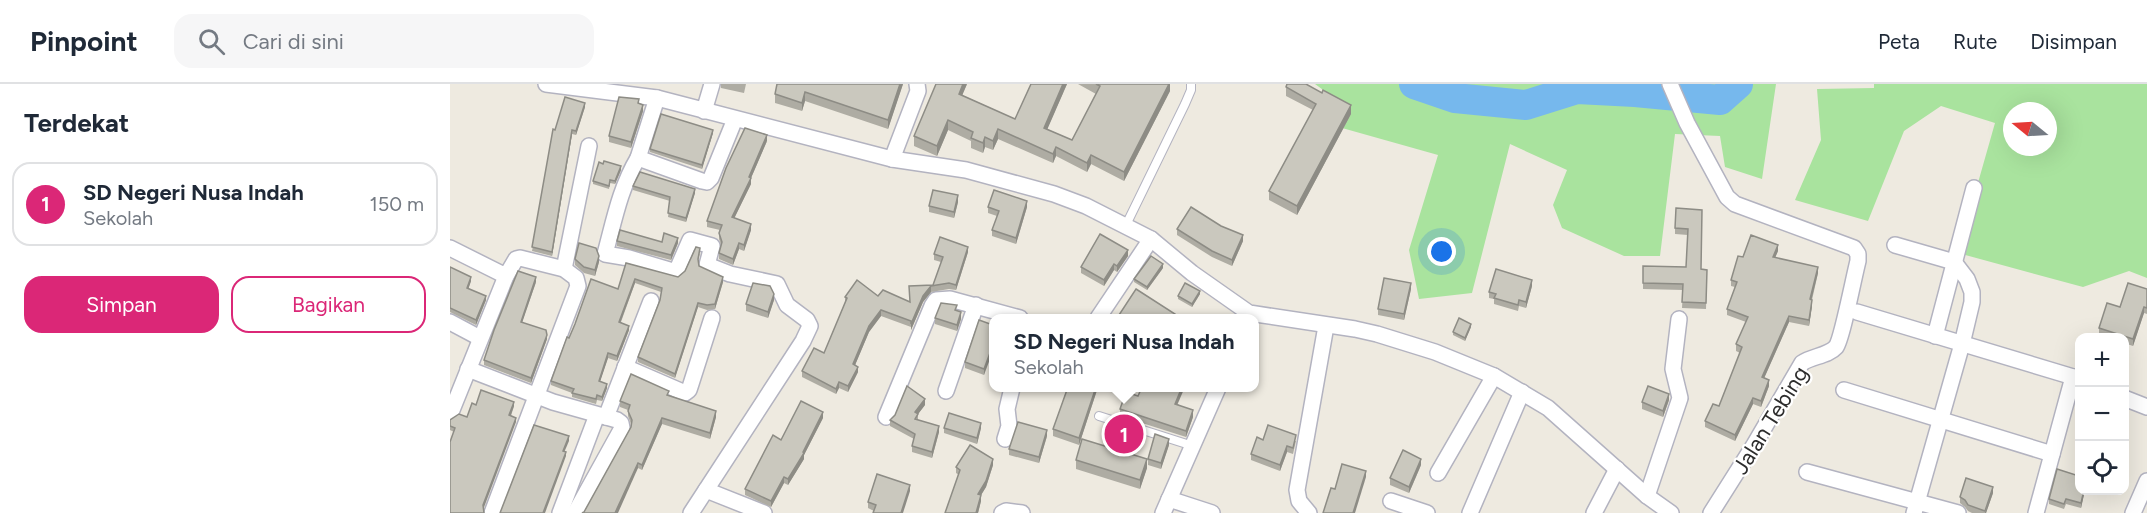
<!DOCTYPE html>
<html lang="id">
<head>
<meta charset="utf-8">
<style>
	:root { --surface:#fff; --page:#f6f6f7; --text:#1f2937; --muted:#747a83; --line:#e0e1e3; --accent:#db2777 }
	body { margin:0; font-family:Figtree,sans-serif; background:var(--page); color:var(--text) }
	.controls { position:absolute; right:18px; bottom:18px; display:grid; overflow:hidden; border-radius:12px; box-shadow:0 6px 24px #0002 }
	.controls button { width:54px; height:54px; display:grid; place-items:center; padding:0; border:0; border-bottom:2px solid var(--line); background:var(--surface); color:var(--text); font:30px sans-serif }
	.compass { position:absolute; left:1553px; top:18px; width:54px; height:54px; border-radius:50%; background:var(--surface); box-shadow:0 6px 24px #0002; rotate:288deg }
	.you { position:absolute; left:992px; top:168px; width:21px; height:21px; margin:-15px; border:4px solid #fff; border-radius:50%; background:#1a73e8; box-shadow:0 0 0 9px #1a73e833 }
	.badge { display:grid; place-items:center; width:39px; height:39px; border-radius:50%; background:var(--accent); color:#fff; font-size:20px; font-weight:700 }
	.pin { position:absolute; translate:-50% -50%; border:3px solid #fff; box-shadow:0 2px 6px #0006 }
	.popup { position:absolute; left:539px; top:230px; width:270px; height:78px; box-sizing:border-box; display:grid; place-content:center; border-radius:12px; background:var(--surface); filter:drop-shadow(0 2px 4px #0005); font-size:20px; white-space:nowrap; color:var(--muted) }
	.popup b { font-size:22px; color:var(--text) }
	.popup::after { content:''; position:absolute; left:50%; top:100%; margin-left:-12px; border:12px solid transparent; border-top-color:var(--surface) }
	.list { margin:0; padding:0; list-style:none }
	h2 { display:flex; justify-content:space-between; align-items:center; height:78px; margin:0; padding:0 24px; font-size:26px }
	h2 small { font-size:20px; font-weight:400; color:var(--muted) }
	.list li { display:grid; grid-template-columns:39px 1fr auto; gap:18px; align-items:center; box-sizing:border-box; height:84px; margin:0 12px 12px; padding:0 12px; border:2px solid var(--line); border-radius:18px }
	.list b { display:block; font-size:22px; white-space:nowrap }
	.list p { margin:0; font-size:20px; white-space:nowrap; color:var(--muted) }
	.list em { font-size:20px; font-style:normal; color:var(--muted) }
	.actions { display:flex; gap:12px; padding:18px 24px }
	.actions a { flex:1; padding:14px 0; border:2px solid var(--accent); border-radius:18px; text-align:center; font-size:21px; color:var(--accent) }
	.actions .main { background:var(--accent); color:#fff }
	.icon { flex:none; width:33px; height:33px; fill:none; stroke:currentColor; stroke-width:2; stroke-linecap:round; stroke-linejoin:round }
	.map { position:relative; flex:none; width:1697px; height:429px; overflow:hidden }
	header { display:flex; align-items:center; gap:36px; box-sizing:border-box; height:84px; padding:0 30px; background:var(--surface); border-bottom:2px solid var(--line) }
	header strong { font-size:28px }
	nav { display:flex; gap:33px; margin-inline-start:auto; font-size:21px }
	.search { width:420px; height:54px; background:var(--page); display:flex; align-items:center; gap:15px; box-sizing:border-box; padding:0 21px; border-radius:18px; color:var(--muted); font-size:22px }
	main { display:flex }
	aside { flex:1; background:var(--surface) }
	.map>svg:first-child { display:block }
	.green { fill:#a9e39e; fill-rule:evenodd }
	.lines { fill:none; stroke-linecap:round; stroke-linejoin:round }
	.river { stroke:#76b8ed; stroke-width:30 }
	.lane-casing { stroke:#b3b3c0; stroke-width:10 }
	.street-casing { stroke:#b3b3c0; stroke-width:18 }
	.lane { stroke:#fff; stroke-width:8 }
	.street { stroke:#fff; stroke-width:15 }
	.wall { fill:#aeaca3 }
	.shaded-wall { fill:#8d8c85 }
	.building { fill:#cac8be; stroke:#8d8c85; stroke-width:1.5 }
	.labels { text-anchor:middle; stroke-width:4.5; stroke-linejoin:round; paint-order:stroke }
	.street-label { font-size:22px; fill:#2d2d2d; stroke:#fff }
</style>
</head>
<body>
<header>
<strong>Pinpoint</strong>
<div class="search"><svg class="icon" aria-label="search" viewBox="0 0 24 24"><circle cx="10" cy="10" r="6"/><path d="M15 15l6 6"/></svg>Cari di sini</div>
<nav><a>Peta</a><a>Rute</a><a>Disimpan</a></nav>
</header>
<main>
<aside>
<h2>Terdekat<small></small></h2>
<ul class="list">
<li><span class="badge">1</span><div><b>SD Negeri Nusa Indah</b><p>Sekolah</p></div><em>150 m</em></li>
</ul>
<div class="actions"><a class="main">Simpan</a><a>Bagikan</a></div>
</aside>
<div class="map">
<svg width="1697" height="429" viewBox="0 0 1697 429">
	<rect width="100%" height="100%" fill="#eeeae0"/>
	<g class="green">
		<polygon points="865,0 1326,0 1312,95 1275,83 1270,52 1225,50 1210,172 1174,172 1112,144 1103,121 1117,86 1060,60 1022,209 969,215 959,166 988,71 885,42 895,22"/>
		<path d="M1424,0H1697V194L1679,187L1633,203L1508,169L1545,39L1491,22L1454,47L1418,137L1345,116L1371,56L1367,5L1424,4ZM1562,27H1598V63H1562Z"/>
	</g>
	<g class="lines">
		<polyline class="river" points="964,0 1005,14 1076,21 1127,5 1185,8 1270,16 1288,0"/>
		<defs>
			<g id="lane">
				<polyline points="676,141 735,20 741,6 741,0"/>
				<polyline points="649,332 743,362"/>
			</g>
			<g id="street">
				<polyline points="96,0 207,14 442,75 516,86 604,110 636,122 701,155 742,189 799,229 905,245 927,250 985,268 1044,292 1098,324 1197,412 1221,429"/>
				<path d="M1220,0L1237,39L1277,113L1285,120L1404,164L1408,170V177C1404,192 1392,255 1386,263C1378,272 1362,272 1352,279L1304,361L1261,429"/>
				<polyline points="207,14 188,74 252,97 257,98 261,94 285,35"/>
				<polyline points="254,27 262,0"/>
				<path d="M188,74C170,104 164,137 155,170L179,174L226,188L240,156L262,162L257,181L280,190L327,200L337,221L357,236L360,242L353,257L241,429"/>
				<polyline points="442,75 468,7 467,0"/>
				<polyline points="1445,161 1504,178 1517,195 1522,208 1522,218 1512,260 1464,429"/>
				<polyline points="0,164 56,192"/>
				<polyline points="114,185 139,62"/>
				<polyline points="1407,228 1630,295"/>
				<polyline points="648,234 701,155"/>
				<polyline points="0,238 30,254"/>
				<polyline points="1485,252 1524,104"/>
				<polyline points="175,283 235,309 239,306 241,300 262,234"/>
				<polyline points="18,285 103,318 167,336 171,339 172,344 125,429"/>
				<polyline points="1394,306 1602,370"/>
				<polyline points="496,307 526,221"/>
				<polyline points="1674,314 1697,323"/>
				<polyline points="0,331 56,192 66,175 70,174 114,185 126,194 128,202 42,429"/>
				<polyline points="156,333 201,217"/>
				<polyline points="436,333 482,222 486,216 500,215 570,234"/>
				<polyline points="555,355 559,342 557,325 562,304"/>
				<polyline points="1357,388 1508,429"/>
				<polyline points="988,389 1044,292"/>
				<polyline points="256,406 314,429"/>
				<polyline points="1197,412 1230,314 1223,285 1229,235"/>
				<polyline points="719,415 762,429"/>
				<polyline points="941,417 977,429"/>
				<polyline points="110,429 147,331"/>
				<polyline points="552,429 556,427 572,429"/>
				<polyline points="713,429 768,304"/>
				<polyline points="859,429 849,417 847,406 876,242"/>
				<polyline points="1020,429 1072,308"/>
				<polyline points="1144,429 1167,385"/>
				<polyline points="1586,429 1623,293"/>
				<polyline points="1683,429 1697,397"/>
			</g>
		</defs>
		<use href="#lane" class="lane-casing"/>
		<use href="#street" class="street-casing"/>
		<use href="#lane" class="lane"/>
		<use href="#street" class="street"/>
	</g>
	<g class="wall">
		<polygon points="271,0 296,0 294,9 271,4"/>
		<polygon points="453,0 438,45 355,17 352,27 325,19 325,10"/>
		<polygon points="517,0 512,11 565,35 581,0 617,0 597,45 622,56 646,10 628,0 720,0 720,7 674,97 641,80 637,88 606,72 603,79 548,55 543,66 535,63 533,69 521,64 521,57 498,46 487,72 464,62 464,52"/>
		<polygon points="836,3 872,9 901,30 847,131 819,116 819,107 863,26 836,12"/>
		<polygon points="189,20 193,27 181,64 159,58 159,52"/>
		<polygon points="135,23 126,51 122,50 102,172 82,167 105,46"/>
		<polygon points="263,49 252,85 200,68 200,65"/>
		<polygon points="317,57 301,94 301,100 284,134 301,146 294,167 289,165 283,181 269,175 269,169 271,161 269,155 269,149 270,146 257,143 257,137"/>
		<polygon points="171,86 165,100 160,99 159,105 143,100 143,97"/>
		<polygon points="183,102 245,109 236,138 218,133 220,117 183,106"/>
		<polygon points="508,118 504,134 479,128 479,122"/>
		<polygon points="538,123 577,123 566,160 542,152 542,146 547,132 538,129"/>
		<polygon points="1252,126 1251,185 1257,186 1256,225 1232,224 1233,206 1193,205 1193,182 1236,183 1238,151 1225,150 1225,144"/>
		<polygon points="727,145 793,157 782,182 762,173 727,151"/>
		<polygon points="167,157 228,159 221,176 167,162"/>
		<polygon points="1328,167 1325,173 1368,189 1362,216 1362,222 1359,242 1339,238 1314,294 1319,302 1311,323 1303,320 1285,357 1255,343 1255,337 1269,322 1290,269 1286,267 1286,260 1296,238 1277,231 1277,225 1285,203 1281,202 1281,196 1293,173"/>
		<polygon points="518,168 506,206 499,205 481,208 473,218 461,246 461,243 431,232 419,248 405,281 408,288 398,308 389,304 386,310 352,293 352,287 374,269 395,219 395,213 428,212 460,218 483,201 491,178 484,176 484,170"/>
		<polygon points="250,169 248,177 249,182 273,198 265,225 257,226 248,223 225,294 188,278 188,273 210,216 211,208 185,199 171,238 179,246 167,277 158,274 150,297 157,304 152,317 147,316 146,320 122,313 122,309 101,301 101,297 119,254 168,205 176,179 228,193 235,187"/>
		<polygon points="678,172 667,188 664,186 654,202 631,189 631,183"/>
		<polygon points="125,175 149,178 145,192 134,189 125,181"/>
		<polygon points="0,183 21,197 18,205 36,216 26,241 0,228"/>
		<polygon points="713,184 697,206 684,198 684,195"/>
		<polygon points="86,198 72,238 97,255 81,299 34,281 34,276"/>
		<polygon points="1082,202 1076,224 1069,222 1068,227 1044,220 1044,215 1039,214 1039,208"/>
		<polygon points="961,205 954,236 928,231 928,225"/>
		<polygon points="1697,205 1697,230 1694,229 1683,262 1674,259 1674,254 1658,254 1649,250 1649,244 1670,223"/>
		<polygon points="750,210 742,223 728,215 728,212"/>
		<polygon points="324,216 318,234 296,227 296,220"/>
		<polygon points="507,227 511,235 507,247 485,240 485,234"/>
		<polygon points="543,241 534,291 515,284 515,278"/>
		<polygon points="1021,243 1015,257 1003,251 1003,248"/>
		<polygon points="613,303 648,303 629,361 603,352 603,345 617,305"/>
		<polygon points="219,312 266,333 260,355 212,340 192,386 188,384 134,428 181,343 181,340 178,332 178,326 170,323 170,317"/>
		<polygon points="1219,316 1213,333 1192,325 1192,318"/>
		<polygon points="728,320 743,333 736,353 670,332 670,325"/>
		<polygon points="26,321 64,322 61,332 66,338 4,348 0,346 0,336 17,333"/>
		<polygon points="475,321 468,330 468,336 489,348 482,374 462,368 462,362 464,355 440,342 440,336"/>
		<polygon points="373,334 354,371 354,375 338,401 334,399 321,423 295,411 295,405 331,356"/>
		<polygon points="494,344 531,344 527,360 494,349"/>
		<polygon points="597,352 589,379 559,371 559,365"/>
		<polygon points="813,356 846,357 843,370 837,368 830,387 801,376 801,370"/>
		<polygon points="719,361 711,385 698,381 698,375"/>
		<polygon points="626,376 697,384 690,405 626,385"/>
		<polygon points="543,381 536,403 531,411 531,417 528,429 495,429 509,391 506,389 506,383"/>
		<polygon points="971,381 959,409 940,401 940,394"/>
		<polygon points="1629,406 1635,406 1631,424 1616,420 1614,425 1599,420 1599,415"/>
		<polygon points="460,407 424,427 418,424 418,418"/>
		<polygon points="1543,409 1536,429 1522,429 1518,427 1515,423 1510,419 1510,413"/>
	</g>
	<g class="shaded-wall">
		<polygon points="450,0 453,0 438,45 438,36"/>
		<polygon points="513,0 517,0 509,19 509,10"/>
		<polygon points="613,0 617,0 594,53 594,44"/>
		<polygon points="719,0 720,0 720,7 674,97 674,88"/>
		<polygon points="355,8 355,17 352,27 352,19"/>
		<polygon points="135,19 135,23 126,51 126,47"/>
		<polygon points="193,21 193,27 181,64 181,58"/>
		<polygon points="901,21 901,30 847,131 847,122"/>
		<polygon points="498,36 498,46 487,72 487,62"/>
		<polygon points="548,45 548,55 543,66 543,57"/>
		<polygon points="122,46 122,50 102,172 102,168"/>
		<polygon points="263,46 263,49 252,85 252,81"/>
		<polygon points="317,51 317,57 301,94 301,100 282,139 282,133"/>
		<polygon points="535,53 535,63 533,69 533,59"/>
		<polygon points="606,63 606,72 603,79 603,70"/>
		<polygon points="641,71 641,80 637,88 637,79"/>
		<polygon points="171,82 171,86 165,100 165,97"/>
		<polygon points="245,105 245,109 236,138 236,134"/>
		<polygon points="508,111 508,118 504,134 504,128"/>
		<polygon points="577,117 577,123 566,160 566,154"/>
		<polygon points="301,140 301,146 294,167 294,161"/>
		<polygon points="793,151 793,157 782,182 782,176"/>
		<polygon points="228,154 228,159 221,176 221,171"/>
		<polygon points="289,159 289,165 283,181 283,175"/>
		<polygon points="1328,161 1328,167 1323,179 1323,173"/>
		<polygon points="518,163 518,168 506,206 506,201"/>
		<polygon points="678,166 678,172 667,188 667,182"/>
		<polygon points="149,172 149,178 145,192 145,186"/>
		<polygon points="664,180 664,186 654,202 654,196"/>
		<polygon points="713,180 713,184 697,206 697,203"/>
		<polygon points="1368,183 1368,189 1360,221 1360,215"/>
		<polygon points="21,193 21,197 17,209 17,204"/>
		<polygon points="86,193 86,198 71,242 71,238"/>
		<polygon points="273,193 273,198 265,225 265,220"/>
		<polygon points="185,195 185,199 169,242 169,238"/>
		<polygon points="1082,196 1082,202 1076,224 1076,218"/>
		<polygon points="961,199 961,205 954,236 954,230"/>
		<polygon points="481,202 481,208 473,218 461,246 461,240 473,212"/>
		<polygon points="750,207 750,210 742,223 742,220"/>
		<polygon points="324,210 324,216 318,234 318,228"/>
		<polygon points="36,212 36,216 26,241 26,236"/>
		<polygon points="1362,216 1362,222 1359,242 1359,236"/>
		<polygon points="248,219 248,223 225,294 225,290"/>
		<polygon points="1694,223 1694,229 1683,262 1683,255"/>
		<polygon points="431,226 431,232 419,248 403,286 403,280 419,242"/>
		<polygon points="511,228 511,235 507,247 507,241"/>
		<polygon points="1339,232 1339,238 1312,299 1312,293"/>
		<polygon points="1021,240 1021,243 1015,257 1015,254"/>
		<polygon points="179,242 179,246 167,277 167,272"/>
		<polygon points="97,251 97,255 81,299 81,294"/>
		<polygon points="543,261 543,267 534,291 534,285"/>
		<polygon points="158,269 158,274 149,301 149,297"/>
		<polygon points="408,283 408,288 398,308 398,302"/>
		<polygon points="1319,296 1319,302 1311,323 1311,317"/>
		<polygon points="389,298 389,304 386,310 386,305"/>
		<polygon points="157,300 157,304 152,317 152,313"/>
		<polygon points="646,303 648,303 629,361 629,354"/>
		<polygon points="732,303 735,303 725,326 725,320"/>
		<polygon points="1219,310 1219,316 1213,333 1213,327"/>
		<polygon points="1303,314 1303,320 1285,357 1285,351"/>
		<polygon points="475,315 475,321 465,334 465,328"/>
		<polygon points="64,318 64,322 59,336 59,331"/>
		<polygon points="743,326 743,333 736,353 736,347"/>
		<polygon points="266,327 266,333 260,355 260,349"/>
		<polygon points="373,328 373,334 354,371 354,375 338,401 338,395 353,368"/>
		<polygon points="66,334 66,338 33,426 33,421"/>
		<polygon points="212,334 212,340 192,386 192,381"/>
		<polygon points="531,339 531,344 527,360 527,354"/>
		<polygon points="489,342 489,348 482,374 482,368"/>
		<polygon points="597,346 597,352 589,379 589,373"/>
		<polygon points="119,352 119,357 113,371 113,367"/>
		<polygon points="719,355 719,361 711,385 711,379"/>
		<polygon points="837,362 837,368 830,387 830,381"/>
		<polygon points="116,368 116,372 95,429 93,429"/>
		<polygon points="543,375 543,381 536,403 528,416 528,410"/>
		<polygon points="697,375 697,384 690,405 690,396"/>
		<polygon points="971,375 971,381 959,409 959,403"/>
		<polygon points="188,379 188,384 168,429 165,429"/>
		<polygon points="916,387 916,393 905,429 903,429"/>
		<polygon points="334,393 334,399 321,423 321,417"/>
		<polygon points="460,401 460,407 453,429 451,429"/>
		<polygon points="1543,403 1543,409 1536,429 1535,429"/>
		<polygon points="1634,406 1635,406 1631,424 1631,419"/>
		<polygon points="531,411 531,417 528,429 526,429"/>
	</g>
	<g class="building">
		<polygon points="327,0 450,0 438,36 355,8 352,19 325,10"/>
		<polygon points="486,0 513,0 509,10 565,35 581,0 613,0 594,44 622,56 650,2 646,0 719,0 674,88 641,71 637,79 606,63 603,70 548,45 543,57 535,53 533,59 521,54 523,48 498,36 487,62 464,52"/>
		<polygon points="837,0 856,0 872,9 873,6 901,21 847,122 819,107 866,20 836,3"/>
		<polygon points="115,13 135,19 126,47 122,46 102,168 82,163 103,45 105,46"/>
		<polygon points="169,13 189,15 188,19 193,21 181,58 159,52"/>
		<polygon points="211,30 263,46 252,81 200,65"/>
		<polygon points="295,44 317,51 299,93 301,94 282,133 301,140 294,161 289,159 283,175 269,169 272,158 269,149 272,141 257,137 276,84"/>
		<polygon points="154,77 171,82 165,97 160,96 159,102 143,97 149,78 153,80"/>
		<polygon points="190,88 245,105 236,134 218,129 220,113 183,102"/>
		<polygon points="483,106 508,111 504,128 479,122"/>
		<polygon points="544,106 577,117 566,154 542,146 549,127 538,123"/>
		<polygon points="741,123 771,142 793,151 782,176 762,167 727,145"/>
		<polygon points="1226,124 1252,126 1251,185 1257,186 1256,219 1232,218 1233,200 1193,199 1193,182 1236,183 1238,145 1225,144"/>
		<polygon points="170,146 212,158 214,149 228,154 221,171 167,157"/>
		<polygon points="650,150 678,166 667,182 664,180 654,196 631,183"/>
		<polygon points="1301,151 1328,161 1323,173 1368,183 1360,215 1362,216 1359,236 1339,232 1312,293 1319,296 1311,317 1303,314 1285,351 1255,337 1263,320 1269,322 1292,263 1286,260 1298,233 1277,225 1287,198 1281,196 1288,172 1293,173"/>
		<polygon points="490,153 518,163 506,201 499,199 481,202 473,212 461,240 461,237 431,226 419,242 403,280 408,283 398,302 389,298 386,305 352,287 364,264 374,269 397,214 395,213 407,196 428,212 433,206 460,218 459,202 483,201 493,173 484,170"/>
		<polygon points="129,159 146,164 149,172 145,186 134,183 125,175"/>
		<polygon points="246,163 250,164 248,175 249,182 273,193 265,220 257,221 248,219 225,290 188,273 210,216 212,204 185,195 169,238 179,242 167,272 158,269 149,297 157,300 152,313 147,311 146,315 122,309 124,305 101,297 117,253 119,254 125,240 141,195 168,205 176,179 228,193 235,187"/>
		<polygon points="701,172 713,180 697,203 684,195"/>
		<polygon points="0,183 21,193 17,204 36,212 26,236 0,224"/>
		<polygon points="1046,185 1082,196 1076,218 1069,216 1068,221 1044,214 1046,210 1039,208"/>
		<polygon points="68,187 86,193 71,238 96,246 97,251 81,294 34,276 44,246"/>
		<polygon points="934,194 961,199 954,230 928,225"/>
		<polygon points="303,199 320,202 324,210 318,228 296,220"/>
		<polygon points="735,199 750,207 742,220 728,212"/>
		<polygon points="1678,199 1697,205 1697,224 1694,223 1683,255 1649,244 1657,219 1670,223"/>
		<polygon points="686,205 725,230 723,234 667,234"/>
		<polygon points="491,219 507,221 505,226 511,228 507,241 485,234"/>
		<polygon points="1009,234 1021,240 1015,254 1003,248"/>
		<polygon points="529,236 543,241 543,261 534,285 515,278"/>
		<polygon points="181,290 219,307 217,311 266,327 260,349 212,334 192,381 188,379 165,429 132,429 134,428 181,343 182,336 178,327 180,321 170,317"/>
		<polygon points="457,302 475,315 465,328 468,330 465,335 489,342 482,368 462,362 465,350 440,336 445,331"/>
		<polygon points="1198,302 1219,310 1213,327 1192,318"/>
		<polygon points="618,303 646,303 629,354 603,345"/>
		<polygon points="692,303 732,303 725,320 743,326 736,347 670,325 676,308 688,312"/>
		<polygon points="31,306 64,318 59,331 66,334 33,421 34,429 0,429 0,358 5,344 0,342 0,336 9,330 17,333 22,319 26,321"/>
		<polygon points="351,317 373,328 353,368 354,369 338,395 334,393 321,417 295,405 323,351 331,356"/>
		<polygon points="499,329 531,339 527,354 494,344"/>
		<polygon points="568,338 597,346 589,373 559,365"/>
		<polygon points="84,341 119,352 113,367 116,368 93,429 50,429"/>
		<polygon points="818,341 846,351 843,364 837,362 830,381 801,370 807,353 813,356"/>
		<polygon points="705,350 719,355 711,379 698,375"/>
		<polygon points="632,355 697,375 690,396 626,376"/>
		<polygon points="520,361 543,375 536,397 528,410 531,411 526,429 495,429 510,386 506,383"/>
		<polygon points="953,366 971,375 959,403 940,394"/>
		<polygon points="892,380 916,387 903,429 873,429 881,404 885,405"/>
		<polygon points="1607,385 1629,392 1629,406 1634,406 1631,419 1616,415 1614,420 1599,415"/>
		<polygon points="427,390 460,401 451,429 423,429 426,421 418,418"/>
		<polygon points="1516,394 1543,403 1535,427 1518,421 1515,416 1510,413"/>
	</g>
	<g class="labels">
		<g class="street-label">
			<text transform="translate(1320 336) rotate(-58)" y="8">Jalan Tebing</text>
		</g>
	</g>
</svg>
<div class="controls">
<button>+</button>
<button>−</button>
<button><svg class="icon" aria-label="locate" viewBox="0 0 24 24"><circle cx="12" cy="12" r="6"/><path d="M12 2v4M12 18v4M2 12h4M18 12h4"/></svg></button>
</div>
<svg class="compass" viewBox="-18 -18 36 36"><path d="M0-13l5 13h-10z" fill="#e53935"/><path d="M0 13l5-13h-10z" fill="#747a83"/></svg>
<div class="you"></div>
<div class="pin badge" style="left:674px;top:350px">1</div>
<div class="popup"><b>SD Negeri Nusa Indah</b>Sekolah</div>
</div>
</main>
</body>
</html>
